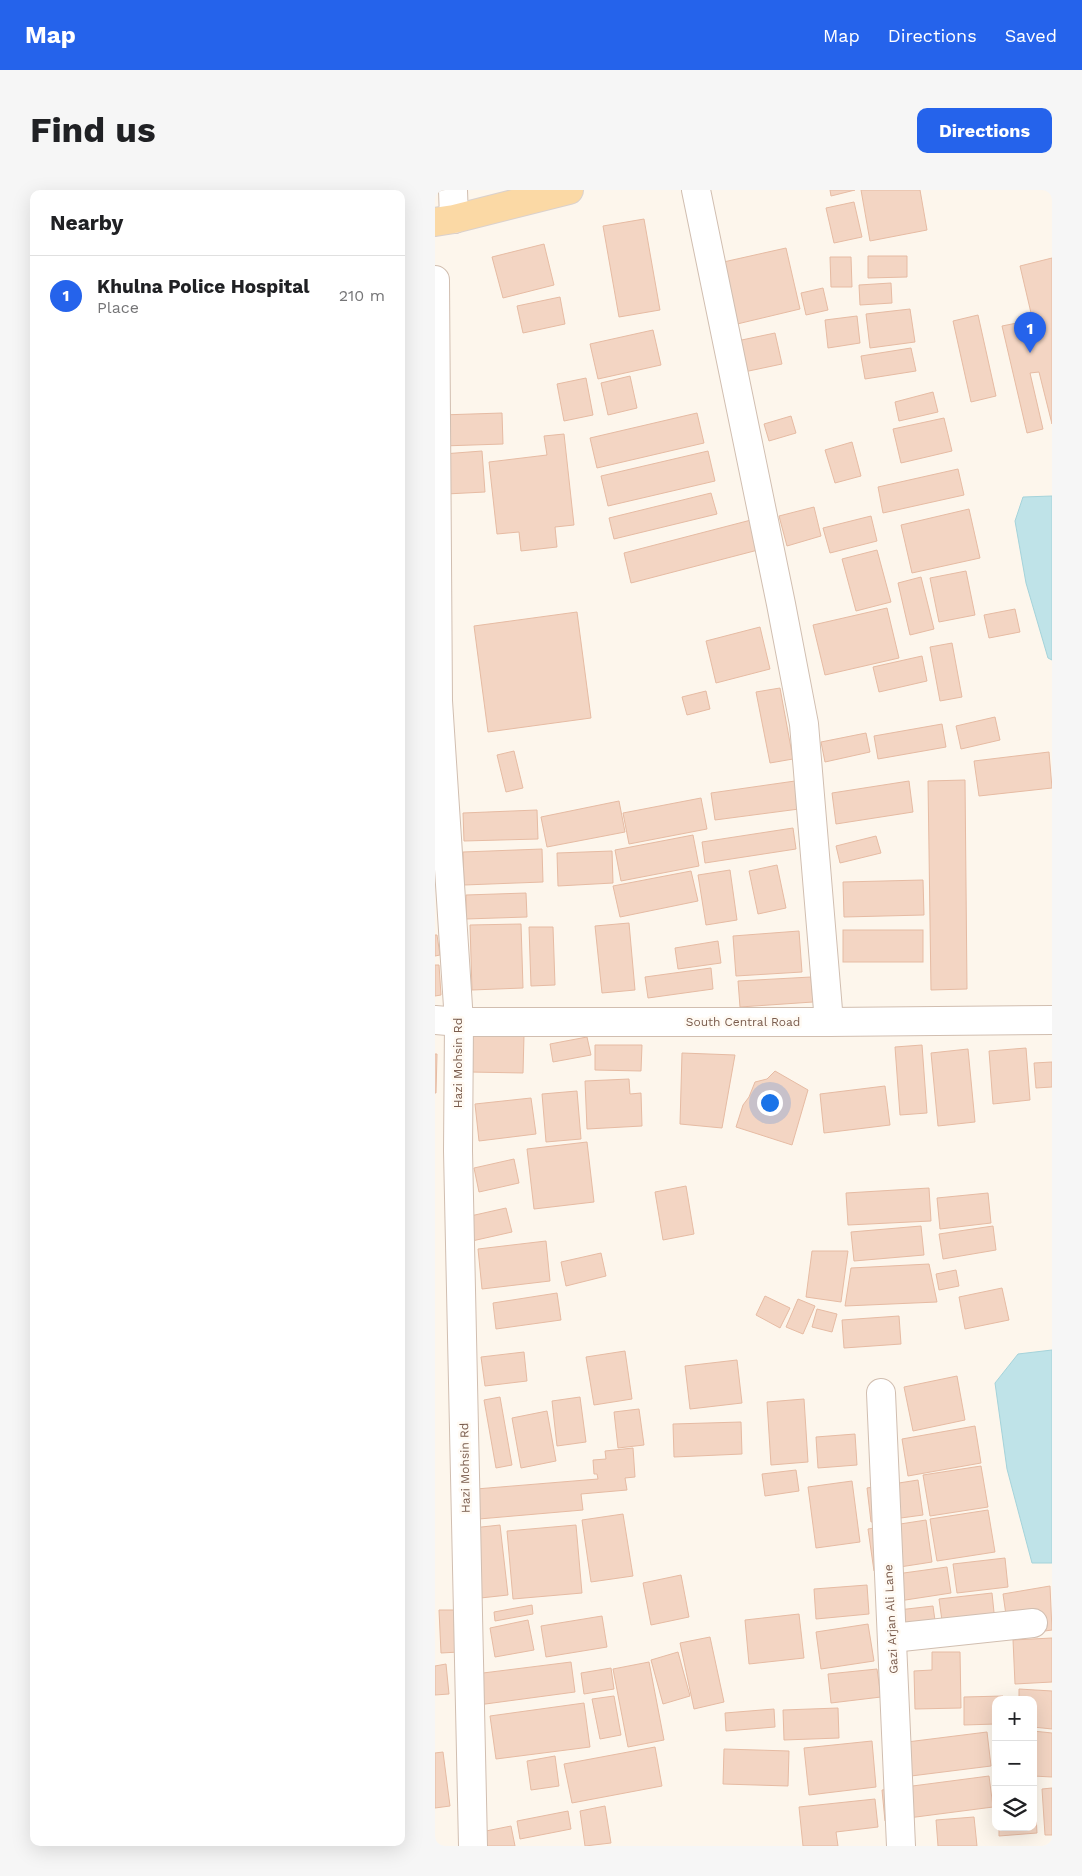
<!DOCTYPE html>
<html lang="en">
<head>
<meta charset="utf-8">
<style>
	:root { --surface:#fff; --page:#f6f6f6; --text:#202124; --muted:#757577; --line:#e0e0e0; --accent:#2563eb }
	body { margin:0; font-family:"Work Sans",sans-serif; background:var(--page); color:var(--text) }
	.controls { position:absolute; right:15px; bottom:15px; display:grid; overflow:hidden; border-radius:10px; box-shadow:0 5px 20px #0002 }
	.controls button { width:45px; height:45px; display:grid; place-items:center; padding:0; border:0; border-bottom:1px solid var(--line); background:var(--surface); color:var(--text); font:25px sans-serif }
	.you { position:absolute; left:334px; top:912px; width:18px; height:18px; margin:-12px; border:4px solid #fff; border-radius:50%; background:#1a73e8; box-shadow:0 0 0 8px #1a73e833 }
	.badge { display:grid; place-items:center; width:32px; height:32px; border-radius:50%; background:var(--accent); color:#fff; font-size:16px; font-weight:700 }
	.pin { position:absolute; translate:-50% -41px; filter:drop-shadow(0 1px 2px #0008) }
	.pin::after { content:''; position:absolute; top:26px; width:18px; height:15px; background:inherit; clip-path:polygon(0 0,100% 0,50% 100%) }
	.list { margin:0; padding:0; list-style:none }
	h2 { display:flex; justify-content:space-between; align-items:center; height:65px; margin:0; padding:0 20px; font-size:21px }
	h2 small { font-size:16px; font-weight:400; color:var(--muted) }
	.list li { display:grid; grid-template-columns:32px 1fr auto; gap:15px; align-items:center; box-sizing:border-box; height:80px; padding:0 20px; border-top:1px solid var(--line) }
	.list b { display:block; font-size:19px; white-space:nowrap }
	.list p { margin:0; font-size:16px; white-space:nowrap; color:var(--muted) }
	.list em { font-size:16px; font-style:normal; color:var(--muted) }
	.icon { flex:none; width:28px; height:28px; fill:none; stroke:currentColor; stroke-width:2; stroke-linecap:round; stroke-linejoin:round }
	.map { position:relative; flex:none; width:617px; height:1656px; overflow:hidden; border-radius:10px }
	header { display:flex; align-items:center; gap:30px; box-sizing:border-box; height:70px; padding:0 25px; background:var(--accent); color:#fff }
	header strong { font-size:24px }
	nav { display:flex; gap:28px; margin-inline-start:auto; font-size:18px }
	.intro { display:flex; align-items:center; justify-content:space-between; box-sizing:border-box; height:120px; padding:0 30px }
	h1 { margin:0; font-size:35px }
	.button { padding:12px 22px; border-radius:10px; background:var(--accent); color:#fff; font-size:18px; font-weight:700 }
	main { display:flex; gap:30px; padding:0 30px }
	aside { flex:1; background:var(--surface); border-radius:10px; box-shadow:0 5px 20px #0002 }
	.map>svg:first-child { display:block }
	.water { fill:#bfe3e8; stroke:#a5d3da }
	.building { fill:#f3d5c3; stroke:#e6bba3 }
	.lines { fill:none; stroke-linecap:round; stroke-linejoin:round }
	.minor-casing { stroke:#d1beb0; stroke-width:30 }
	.major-casing { stroke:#dad1cd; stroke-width:30 }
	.minor { stroke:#fff; stroke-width:28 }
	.major { stroke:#fbd9a5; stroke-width:28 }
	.labels { text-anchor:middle; stroke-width:5; stroke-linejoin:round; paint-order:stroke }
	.street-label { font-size:12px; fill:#7a5c4d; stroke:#fffaf3 }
</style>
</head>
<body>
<header>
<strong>Map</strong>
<nav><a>Map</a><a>Directions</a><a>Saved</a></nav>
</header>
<div class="intro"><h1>Find us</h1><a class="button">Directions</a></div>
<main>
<aside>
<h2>Nearby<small></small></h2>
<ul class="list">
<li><span class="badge">1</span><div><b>Khulna Police Hospital</b><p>Place</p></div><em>210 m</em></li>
</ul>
</aside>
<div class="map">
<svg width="617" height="1656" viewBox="0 0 617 1656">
	<rect width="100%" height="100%" fill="#fdf6ec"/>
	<g class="water">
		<polygon points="617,306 617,470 613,468 591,393 580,331 588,307"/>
		<polygon points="617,1160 617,1373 597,1373 572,1279 560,1193 583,1164"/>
	</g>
	<g class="building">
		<polygon points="395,0 420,0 396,6"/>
		<polygon points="426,0 485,0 492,40 435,51"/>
		<polygon points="419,12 427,47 399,53 391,18"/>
		<polygon points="209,29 225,120 184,127 168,36"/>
		<polygon points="109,54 119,95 68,108 57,67"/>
		<polygon points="351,58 365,119 298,135 284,73"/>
		<polygon points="433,66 472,66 472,87 433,88"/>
		<polygon points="395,67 416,67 417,97 396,97"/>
		<polygon points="617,68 617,234 604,182 595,183 608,239 592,243 567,136 582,133 584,144 600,140 585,76"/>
		<polygon points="456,93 457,113 425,115 424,95"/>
		<polygon points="388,98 393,120 371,125 366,103"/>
		<polygon points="125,107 130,134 88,143 82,116"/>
		<polygon points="475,119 480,152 435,158 431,124"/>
		<polygon points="543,125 561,206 536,212 518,131"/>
		<polygon points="422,126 425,153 393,158 390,130"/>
		<polygon points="218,140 226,175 163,189 155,154"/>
		<polygon points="340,143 347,174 309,182 302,151"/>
		<polygon points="476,158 481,181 430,189 426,166"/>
		<polygon points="195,186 202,218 173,225 166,193"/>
		<polygon points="151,188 158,225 129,231 122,194"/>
		<polygon points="498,202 503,222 464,231 460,212"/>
		<polygon points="67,223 68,254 7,256 6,225"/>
		<polygon points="262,223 269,253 162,278 155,248"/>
		<polygon points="356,226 361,243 334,251 329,234"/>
		<polygon points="509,228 517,261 466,273 458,239"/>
		<polygon points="129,244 139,335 120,337 122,357 86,361 84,342 62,344 54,272 112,265 109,246"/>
		<polygon points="417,252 426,286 400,293 390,260"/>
		<polygon points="47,261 50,302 11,304 8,264"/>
		<polygon points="273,261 280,291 173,316 166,286"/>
		<polygon points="523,279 529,305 448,323 443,297"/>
		<polygon points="276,303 282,324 179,349 174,328"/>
		<polygon points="379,317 386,346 352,356 344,326"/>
		<polygon points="534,319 545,368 477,383 466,335"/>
		<polygon points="436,326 442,351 395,363 388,338"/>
		<polygon points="316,330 323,360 196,393 189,363"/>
		<polygon points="442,360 456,412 421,421 407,369"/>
		<polygon points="531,381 540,425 504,432 495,388"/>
		<polygon points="486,387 499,439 475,445 463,393"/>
		<polygon points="452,418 464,468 390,485 378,435"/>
		<polygon points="580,419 585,442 554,448 549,425"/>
		<polygon points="142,422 156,528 53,542 39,436"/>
		<polygon points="325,437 335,479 281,493 271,451"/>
		<polygon points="517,453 527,507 505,511 495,457"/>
		<polygon points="487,466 492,491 444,502 438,477"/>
		<polygon points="345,498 358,569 335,573 321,502"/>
		<polygon points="271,501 275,519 252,525 247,507"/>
		<polygon points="560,527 565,550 526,559 521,536"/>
		<polygon points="507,534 511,557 443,569 439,546"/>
		<polygon points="431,543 435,562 390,572 386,552"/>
		<polygon points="79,561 88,598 71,602 62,565"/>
		<polygon points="614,562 617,598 544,606 539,571"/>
		<polygon points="530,590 532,799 496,800 493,591"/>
		<polygon points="360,591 364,619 280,630 276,603"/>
		<polygon points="474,591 478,622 401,634 397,603"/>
		<polygon points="266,608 272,639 194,654 188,623"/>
		<polygon points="184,611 190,642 112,657 106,627"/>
		<polygon points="102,620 103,649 29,651 28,623"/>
		<polygon points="358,638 361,659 270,673 267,652"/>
		<polygon points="258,645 264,676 186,691 180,660"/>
		<polygon points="441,646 446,663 405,673 401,656"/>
		<polygon points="107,659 108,692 29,695 28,662"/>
		<polygon points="177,661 178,693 123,696 122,663"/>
		<polygon points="342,675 351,718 323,724 314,681"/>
		<polygon points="295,680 302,730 271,735 263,685"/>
		<polygon points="256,681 263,711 185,727 178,696"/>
		<polygon points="488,690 489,725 409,727 408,692"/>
		<polygon points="91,703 92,727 31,729 31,705"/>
		<polygon points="194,733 200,800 167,803 160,736"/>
		<polygon points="86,734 88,798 37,800 35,735"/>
		<polygon points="94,737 118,737 120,795 96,796"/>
		<rect x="408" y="740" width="80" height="32"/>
		<polygon points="364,741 367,782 301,786 298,746"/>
		<polygon points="0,745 2,745 5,765 0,766"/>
		<polygon points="283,751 286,773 243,779 240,758"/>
		<polygon points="0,775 4,775 6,805 0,806"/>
		<polygon points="276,778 278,799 213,808 210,787"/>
		<polygon points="376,787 378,812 305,817 303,791"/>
		<polygon points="37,843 89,845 88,883 35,882"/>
		<polygon points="152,847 156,865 118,872 115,854"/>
		<polygon points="160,855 207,855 206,881 160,880"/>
		<polygon points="487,855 492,923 465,925 460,857"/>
		<polygon points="591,858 595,910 558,914 554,861"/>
		<polygon points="533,859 540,932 503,936 496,863"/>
		<polygon points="247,863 300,865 287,938 245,934"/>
		<polygon points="0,864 2,864 1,903 0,903"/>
		<polygon points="617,872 617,897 601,898 599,873"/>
		<polygon points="340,881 373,900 357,955 301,937 308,915 314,907 320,892 332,889"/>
		<polygon points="194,889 195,904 206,903 207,936 152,939 150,891"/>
		<polygon points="450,896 455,935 389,943 385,904"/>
		<polygon points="142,901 146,949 111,952 107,904"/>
		<polygon points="96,908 101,944 44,951 40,914"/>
		<polygon points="152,952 159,1012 99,1019 92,959"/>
		<polygon points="79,969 84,993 44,1002 39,978"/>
		<polygon points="251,996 259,1044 228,1050 220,1002"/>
		<polygon points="494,998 496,1031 413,1035 411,1003"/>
		<polygon points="553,1003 556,1033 505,1039 502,1008"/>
		<polygon points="71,1018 77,1042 37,1051 31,1027"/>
		<polygon points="486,1036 489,1065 419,1071 416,1042"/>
		<polygon points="558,1036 561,1060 508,1069 504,1044"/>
		<polygon points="111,1051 115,1091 47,1099 43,1059"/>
		<polygon points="377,1061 413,1061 406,1112 371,1107"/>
		<polygon points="166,1063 171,1086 131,1096 126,1072"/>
		<polygon points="494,1074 502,1112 410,1116 416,1078"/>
		<polygon points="521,1080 524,1096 504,1100 501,1084"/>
		<polygon points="567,1098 574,1130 530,1139 524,1107"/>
		<polygon points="122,1103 126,1130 61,1139 58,1113"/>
		<polygon points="330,1106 355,1118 345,1138 321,1125"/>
		<polygon points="363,1109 380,1116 368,1144 351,1137"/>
		<polygon points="382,1119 402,1124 397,1142 377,1137"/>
		<polygon points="464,1126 466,1154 409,1158 407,1130"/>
		<polygon points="190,1161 197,1209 159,1215 151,1167"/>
		<polygon points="89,1162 92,1191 50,1196 46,1167"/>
		<polygon points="302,1170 307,1213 255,1219 250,1176"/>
		<polygon points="522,1186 530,1230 478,1241 469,1197"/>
		<polygon points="65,1207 77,1275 61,1278 49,1210"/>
		<polygon points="145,1207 151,1252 122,1256 117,1211"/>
		<polygon points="369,1209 373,1272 336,1275 332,1212"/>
		<polygon points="204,1219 209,1255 183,1258 179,1222"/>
		<polygon points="112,1221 121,1271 86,1278 77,1228"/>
		<polygon points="306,1232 307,1264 239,1267 238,1234"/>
		<polygon points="540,1236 546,1273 473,1286 467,1249"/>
		<polygon points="420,1244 422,1275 383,1278 381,1247"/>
		<polygon points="198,1258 200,1287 190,1288 192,1300 146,1304 148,1320 44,1329 41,1299 163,1289 162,1284 159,1284 158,1270 171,1269 170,1261"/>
		<polygon points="546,1276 553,1317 495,1326 488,1285"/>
		<polygon points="361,1280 364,1301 330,1306 327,1284"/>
		<polygon points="483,1290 488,1325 436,1332 432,1298"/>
		<polygon points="417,1291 425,1352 381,1358 373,1297"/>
		<polygon points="553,1320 560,1362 502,1371 495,1329"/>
		<polygon points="188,1324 198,1386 156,1392 147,1330"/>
		<polygon points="491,1330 497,1372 439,1381 433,1339"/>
		<polygon points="65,1335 73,1405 27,1410 19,1340"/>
		<polygon points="141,1335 147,1403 78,1409 72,1341"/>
		<polygon points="570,1368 573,1397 522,1403 518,1374"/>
		<polygon points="512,1377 516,1403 451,1413 447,1386"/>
		<polygon points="246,1385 254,1427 216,1435 208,1393"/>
		<polygon points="432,1395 434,1424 381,1429 379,1399"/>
		<polygon points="615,1396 617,1440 574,1446 568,1404"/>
		<polygon points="557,1403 560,1432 508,1438 504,1409"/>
		<polygon points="97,1415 98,1424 60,1431 59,1422"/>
		<polygon points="498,1416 502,1445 450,1451 446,1422"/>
		<polygon points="4,1420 23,1420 24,1462 6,1463"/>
		<polygon points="364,1424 369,1468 314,1474 310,1430"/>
		<polygon points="167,1426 172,1457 111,1467 106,1436"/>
		<polygon points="93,1430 99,1460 60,1467 55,1438"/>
		<polygon points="433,1434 439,1471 386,1479 381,1442"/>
		<polygon points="275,1447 289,1512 259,1519 245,1453"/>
		<polygon points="617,1448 617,1492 580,1494 578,1450"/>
		<polygon points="243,1462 255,1506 228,1514 216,1470"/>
		<polygon points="497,1462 525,1462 526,1518 480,1519 479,1481 497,1480"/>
		<polygon points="136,1472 140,1502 43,1515 40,1484"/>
		<polygon points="214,1472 229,1550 193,1557 178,1479"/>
		<polygon points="11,1474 14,1504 0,1505 0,1476"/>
		<polygon points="176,1478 179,1499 149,1504 146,1483"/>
		<polygon points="442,1479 446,1507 396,1513 393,1484"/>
		<polygon points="584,1499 617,1501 617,1539 598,1537 598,1510 584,1510"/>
		<polygon points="179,1506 186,1545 165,1549 157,1509"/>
		<polygon points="568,1506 568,1510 561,1510 561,1534 529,1535 529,1507"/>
		<polygon points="149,1513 155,1557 61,1569 55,1526"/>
		<polygon points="403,1518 404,1548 349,1550 348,1520"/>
		<polygon points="339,1519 340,1537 291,1541 290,1523"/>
		<polygon points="598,1541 617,1543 617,1587 598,1586"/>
		<polygon points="552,1542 556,1576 452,1589 448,1555"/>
		<polygon points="437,1551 441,1597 374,1605 369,1558"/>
		<polygon points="220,1557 227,1596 137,1613 129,1574"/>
		<polygon points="289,1559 354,1561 353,1596 288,1594"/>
		<polygon points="8,1562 15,1616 0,1618 0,1563"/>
		<polygon points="120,1566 124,1596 96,1600 92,1571"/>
		<polygon points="554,1586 558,1617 450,1631 447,1600"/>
		<polygon points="599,1588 602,1643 564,1646 564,1637 598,1637"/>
		<polygon points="617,1598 617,1645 610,1645 607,1599"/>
		<polygon points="440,1609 443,1637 401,1642 403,1656 368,1656 364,1617"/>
		<polygon points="170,1616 176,1653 150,1656 145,1621"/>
		<polygon points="133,1621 136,1639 85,1649 82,1631"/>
		<polygon points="539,1627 542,1656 503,1656 501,1630"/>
		<polygon points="76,1636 80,1656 49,1656 46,1642"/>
	</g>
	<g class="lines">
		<defs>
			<g id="minor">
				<polyline points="18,0 19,29"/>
				<polyline points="261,0 346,414 369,534 394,832"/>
				<polyline points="0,90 3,511 24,832 23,961 38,1656"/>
				<polyline points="0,830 24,832 394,832 617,830"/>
				<polyline points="446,1203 466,1656"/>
				<polyline points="457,1448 598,1433"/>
			</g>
			<polyline id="major" points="0,32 19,29 134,0"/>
		</defs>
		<use href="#minor" class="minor-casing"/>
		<use href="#major" class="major-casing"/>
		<use href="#minor" class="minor"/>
		<use href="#major" class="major"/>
	</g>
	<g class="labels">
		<g class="street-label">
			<text x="308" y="836">South Central Road</text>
			<text transform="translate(23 873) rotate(-90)" y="4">Hazi Mohsin Rd</text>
			<text transform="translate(30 1278) rotate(-91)" y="4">Hazi Mohsin Rd</text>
			<text transform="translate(456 1429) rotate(-93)" y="4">Gazi Arjan Ali Lane</text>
		</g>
	</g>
</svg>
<div class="controls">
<button>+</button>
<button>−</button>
<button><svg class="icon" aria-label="layers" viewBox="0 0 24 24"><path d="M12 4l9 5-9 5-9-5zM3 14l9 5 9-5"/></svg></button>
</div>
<div class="you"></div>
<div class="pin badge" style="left:595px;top:163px">1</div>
</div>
</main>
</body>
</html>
